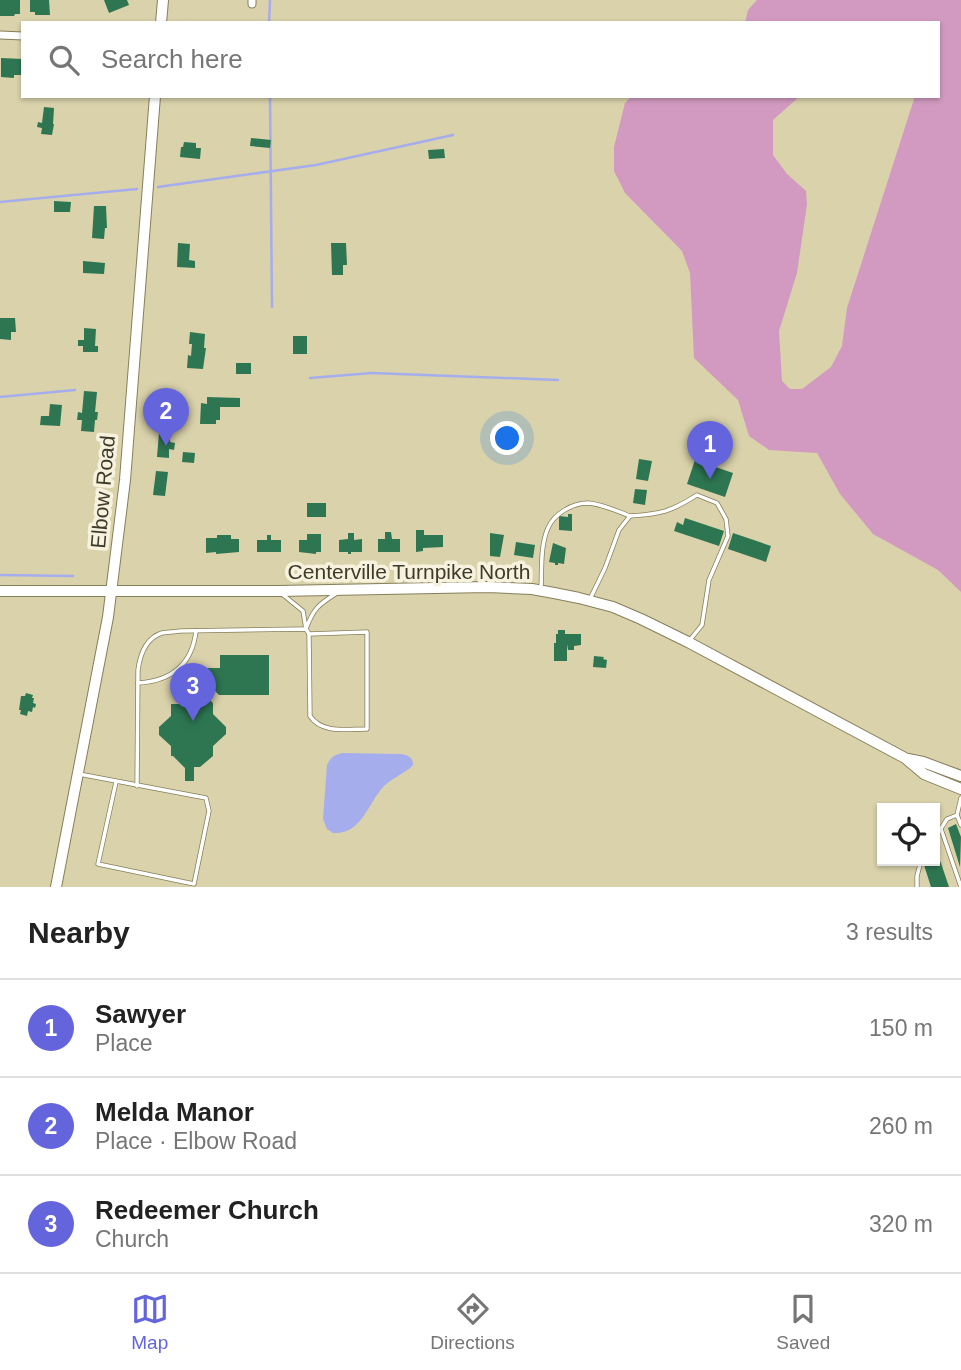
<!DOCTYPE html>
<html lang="en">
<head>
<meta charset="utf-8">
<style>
	:root { --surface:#fff; --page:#f6f6f6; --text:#222; --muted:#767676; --line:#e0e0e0; --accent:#6464dd }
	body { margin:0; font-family:Helvetica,sans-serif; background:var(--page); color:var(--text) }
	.controls { position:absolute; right:21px; bottom:21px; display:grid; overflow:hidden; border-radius:0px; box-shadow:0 2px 5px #0004 }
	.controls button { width:63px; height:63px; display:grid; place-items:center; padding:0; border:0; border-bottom:2px solid var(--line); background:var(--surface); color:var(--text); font:35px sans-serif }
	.you { position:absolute; left:508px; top:439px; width:24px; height:24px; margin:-18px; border:5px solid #fff; border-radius:50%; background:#1a73e8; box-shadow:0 0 0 10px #1a73e833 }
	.badge { display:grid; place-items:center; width:46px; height:46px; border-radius:50%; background:var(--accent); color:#fff; font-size:23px; font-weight:700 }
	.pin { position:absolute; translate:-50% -58px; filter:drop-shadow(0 2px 4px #0008) }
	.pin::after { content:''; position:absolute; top:37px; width:24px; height:21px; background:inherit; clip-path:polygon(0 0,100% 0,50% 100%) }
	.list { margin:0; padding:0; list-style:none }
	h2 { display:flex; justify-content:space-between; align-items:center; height:91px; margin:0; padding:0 28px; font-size:30px }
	h2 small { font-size:23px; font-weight:400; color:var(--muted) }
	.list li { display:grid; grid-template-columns:46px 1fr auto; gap:21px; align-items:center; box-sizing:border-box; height:98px; padding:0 28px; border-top:2px solid var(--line) }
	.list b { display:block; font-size:26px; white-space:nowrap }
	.list p { margin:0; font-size:23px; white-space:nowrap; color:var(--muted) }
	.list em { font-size:23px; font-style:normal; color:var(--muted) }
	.icon { flex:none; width:38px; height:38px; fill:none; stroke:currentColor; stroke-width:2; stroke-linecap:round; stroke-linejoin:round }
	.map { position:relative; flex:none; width:961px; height:887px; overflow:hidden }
	.search { position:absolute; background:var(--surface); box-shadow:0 2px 5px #0004; left:21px; right:21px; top:21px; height:77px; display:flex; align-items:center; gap:18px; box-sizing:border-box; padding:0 24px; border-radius:0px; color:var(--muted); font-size:26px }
	.sheet { height:385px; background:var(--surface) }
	nav { display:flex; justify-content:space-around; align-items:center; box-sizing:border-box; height:98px; border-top:2px solid var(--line); background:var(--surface); font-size:19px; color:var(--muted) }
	nav a { display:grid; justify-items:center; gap:4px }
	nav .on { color:var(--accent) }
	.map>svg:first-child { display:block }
	.green { fill:#d29ac0 }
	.water { fill:#a6aded }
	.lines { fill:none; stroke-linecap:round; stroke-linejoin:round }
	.stream { stroke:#a6aded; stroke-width:2.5 }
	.building { fill:#2e7652 }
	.lane-casing { stroke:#867f5a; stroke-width:5 }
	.street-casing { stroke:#867f5a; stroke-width:9 }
	.secondary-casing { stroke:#867f5a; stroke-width:12 }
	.lane { stroke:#fff; stroke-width:3.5 }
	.street { stroke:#fff; stroke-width:7 }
	.secondary { stroke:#fff; stroke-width:10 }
	.labels { text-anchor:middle; stroke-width:7; stroke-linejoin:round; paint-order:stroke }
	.street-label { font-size:21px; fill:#3e3b2b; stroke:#f6f2de }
</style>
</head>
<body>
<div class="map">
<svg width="961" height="887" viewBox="0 0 961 887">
	<rect width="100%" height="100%" fill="#d9d2ab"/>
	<polygon class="green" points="757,0 961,0 961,592 938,570 873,534 840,494 817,453 769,450 749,436 738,400 694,358 690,273 682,251 625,193 614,171 614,147 625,103 632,96 800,96 773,120 773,155 787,174 806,191 807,204 797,273 779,331 782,381 790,389 802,389 831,367 842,346 847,308 915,96 938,96 938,23 745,23 748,10"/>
	<path class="water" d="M342,753L401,754C408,755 413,757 413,765L410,768C401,775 391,779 383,787C368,804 361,835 333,833L327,829L323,819L327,765C331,757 334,755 342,753Z"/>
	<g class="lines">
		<g class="stream">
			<polyline points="269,23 270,0"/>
			<polyline points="270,96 272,307"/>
			<polyline points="158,187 316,165 453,135"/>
			<polyline points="0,202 137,189"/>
			<polyline points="310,378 372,373 558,380"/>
			<polyline points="0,397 75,390"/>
			<polyline points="0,575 73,576"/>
		</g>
	</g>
	<g class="building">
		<polygon points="0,0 20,0 20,14 15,14 14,16 0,16"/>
		<polygon points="30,0 49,0 50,15 35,15 35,12 30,12"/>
		<polygon points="104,0 127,0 129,5 109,13"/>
		<polygon points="1,58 23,59 23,75 14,75 14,78 1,77"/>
		<polygon points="44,107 54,108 53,124 54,124 52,135 41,134 42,128 37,127 38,122 42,123"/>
		<polygon points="251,138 271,140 270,148 250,146"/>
		<polygon points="184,142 196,143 196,148 201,148 200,159 180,157 181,147 183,147"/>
		<polygon points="444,149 445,158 429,159 428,150"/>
		<polygon points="54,201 71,202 70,212 54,212"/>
		<polygon points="94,206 106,206 107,228 105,228 104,239 92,238"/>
		<polygon points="178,243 190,244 189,260 195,261 195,268 177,267"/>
		<polygon points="331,243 346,243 347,265 343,265 343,275 332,275"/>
		<polygon points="83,261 105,263 104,274 83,273"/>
		<polygon points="0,318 15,318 16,332 11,332 11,340 0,339"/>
		<polygon points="84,328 96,329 95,346 98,346 98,352 83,352 83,346 78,346 78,340 84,340"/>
		<polygon points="190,332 205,334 204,348 206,348 203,369 187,368 188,355 191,356 192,344 189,344"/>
		<rect x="293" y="336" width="14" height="18"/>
		<rect x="236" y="363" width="15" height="11"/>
		<polygon points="84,391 97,392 95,412 98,412 97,420 95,420 94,432 81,431 82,420 77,420 78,412 82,413"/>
		<polygon points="207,397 240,398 240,407 220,407 220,420 216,420 216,424 200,424 201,403 207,404"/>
		<polygon points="50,404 62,405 60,426 40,425 41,416 49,416"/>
		<polygon points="159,433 170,434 170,442 175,443 174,450 169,449 169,458 157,457"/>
		<polygon points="183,452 195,453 194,463 182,462"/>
		<polygon points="639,459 652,461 648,481 636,479"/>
		<polygon points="695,460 733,473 725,497 687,484"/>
		<polygon points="156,471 168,472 165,496 153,495"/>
		<polygon points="635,489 647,490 645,505 633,503"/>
		<rect x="307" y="503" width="19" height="14"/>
		<polygon points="568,514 572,514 572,531 559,530 559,516 568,517"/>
		<polygon points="685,518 724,531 719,546 674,531 677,522 683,525"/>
		<polygon points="416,530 424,530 424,535 443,535 443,547 423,548 423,551 416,552"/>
		<polygon points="385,532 391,532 392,539 400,539 400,552 378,552 378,539 385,539"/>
		<polygon points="348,533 354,533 354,540 362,539 362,552 351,552 351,554 348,554 348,552 339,552 339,540 348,539"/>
		<polygon points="490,533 504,535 500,557 490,556"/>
		<polygon points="733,533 771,546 766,562 728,549"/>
		<polygon points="307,534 321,534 321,552 316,552 316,554 299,552 299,540 307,540"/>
		<polygon points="217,535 231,535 231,539 239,539 239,552 216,554 216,552 206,553 206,538 217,538"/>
		<polygon points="267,535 271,535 271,540 281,540 281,552 257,552 257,540 267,540"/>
		<polygon points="516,542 535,545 533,558 514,555"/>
		<polygon points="553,543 566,548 564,564 558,563 558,565 555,565 555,563 549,562"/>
		<polygon points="558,630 565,630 565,634 581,634 581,645 574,646 574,650 568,650 567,644 567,661 554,661 554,643 556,643 556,634 558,634"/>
		<polygon points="220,655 269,655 269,695 219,695 215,691 208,698 213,703 213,714 226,727 226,734 213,746 213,756 200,767 194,767 194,781 185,781 185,768 173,756 171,756 171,746 159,735 159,727 171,716 171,704 185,704 185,692 192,684 183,674 190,667 200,676 208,668 220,668"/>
		<polygon points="594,656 604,657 603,659 607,660 606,668 593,667"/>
		<polygon points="26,693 33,695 32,698 34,698 33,703 36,704 35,708 33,707 32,712 28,711 27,716 20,714 21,710 19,710 21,696 25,696"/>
		<polygon points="956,824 961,837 960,867 948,828"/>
		<polygon points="937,856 941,863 949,887 931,887 924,865 928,864 927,861 935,861 935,857"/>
	</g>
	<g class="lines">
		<defs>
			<g id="lane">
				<path d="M541,589C542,570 540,546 548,528C554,514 572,503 588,503C602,504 617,511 630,516"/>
				<path d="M282,594L303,611L306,629C313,609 319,604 337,593"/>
				<path d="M590,599L605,568L619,530L630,516C661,514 670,512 697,495L717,503L726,519L728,536L709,580L702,625L689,641"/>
				<path d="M367,632V729C347,729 322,734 310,716L309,634Z"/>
				<path d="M138,683C171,681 192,665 196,631"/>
				<polyline points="79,774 206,798 209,811 194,884 98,864 116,782"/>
				<path d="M137,786L138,670C140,655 146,638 162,633C167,632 174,632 180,631L306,629L309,634"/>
				<polyline points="961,798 957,815 961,825"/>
				<polyline points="941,829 961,887"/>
				<polyline points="935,838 947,819 957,815"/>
				<polyline points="917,887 917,876 921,861"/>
			</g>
			<g id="street">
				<polyline points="252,4 252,0"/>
				<polyline points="0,35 23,36"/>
			</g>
			<g id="secondary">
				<polyline points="161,23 163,0"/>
				<polyline points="0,591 278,591 488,587 532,589 554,593 579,598 613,607 641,619 688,642 905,758 924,774 961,789"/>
				<polyline points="908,759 923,762 961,776"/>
				<polyline points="56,887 108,617 125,480 155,96"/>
			</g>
		</defs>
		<use href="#lane" class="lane-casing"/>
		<use href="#street" class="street-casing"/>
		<use href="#secondary" class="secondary-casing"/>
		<use href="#lane" class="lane"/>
		<use href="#street" class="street"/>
		<use href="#secondary" class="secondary"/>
	</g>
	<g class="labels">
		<g class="street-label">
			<text transform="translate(103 492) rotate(-85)" y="7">Elbow Road</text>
			<text x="409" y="579">Centerville Turnpike North</text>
		</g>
	</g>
</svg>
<div class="controls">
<button><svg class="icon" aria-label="locate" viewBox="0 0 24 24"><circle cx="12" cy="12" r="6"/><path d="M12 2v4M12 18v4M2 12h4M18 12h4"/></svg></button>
</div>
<div class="you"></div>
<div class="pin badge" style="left:710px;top:479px">1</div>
<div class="pin badge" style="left:166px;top:446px">2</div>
<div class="pin badge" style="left:193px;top:721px">3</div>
<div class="search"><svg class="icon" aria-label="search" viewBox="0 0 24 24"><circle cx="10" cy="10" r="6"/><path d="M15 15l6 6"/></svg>Search here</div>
</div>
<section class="sheet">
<h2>Nearby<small>3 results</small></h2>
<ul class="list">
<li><span class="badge">1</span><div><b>Sawyer</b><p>Place</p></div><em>150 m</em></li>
<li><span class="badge">2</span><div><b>Melda Manor</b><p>Place · Elbow Road</p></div><em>260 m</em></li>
<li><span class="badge">3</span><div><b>Redeemer Church</b><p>Church</p></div><em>320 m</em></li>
</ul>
</section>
<nav>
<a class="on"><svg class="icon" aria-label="map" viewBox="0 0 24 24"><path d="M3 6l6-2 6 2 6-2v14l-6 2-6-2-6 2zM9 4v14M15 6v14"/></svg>Map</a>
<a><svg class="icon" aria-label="directions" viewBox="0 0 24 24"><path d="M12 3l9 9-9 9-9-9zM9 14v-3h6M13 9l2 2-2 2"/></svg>Directions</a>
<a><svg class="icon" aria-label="saved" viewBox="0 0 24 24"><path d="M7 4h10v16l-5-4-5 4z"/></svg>Saved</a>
</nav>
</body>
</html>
